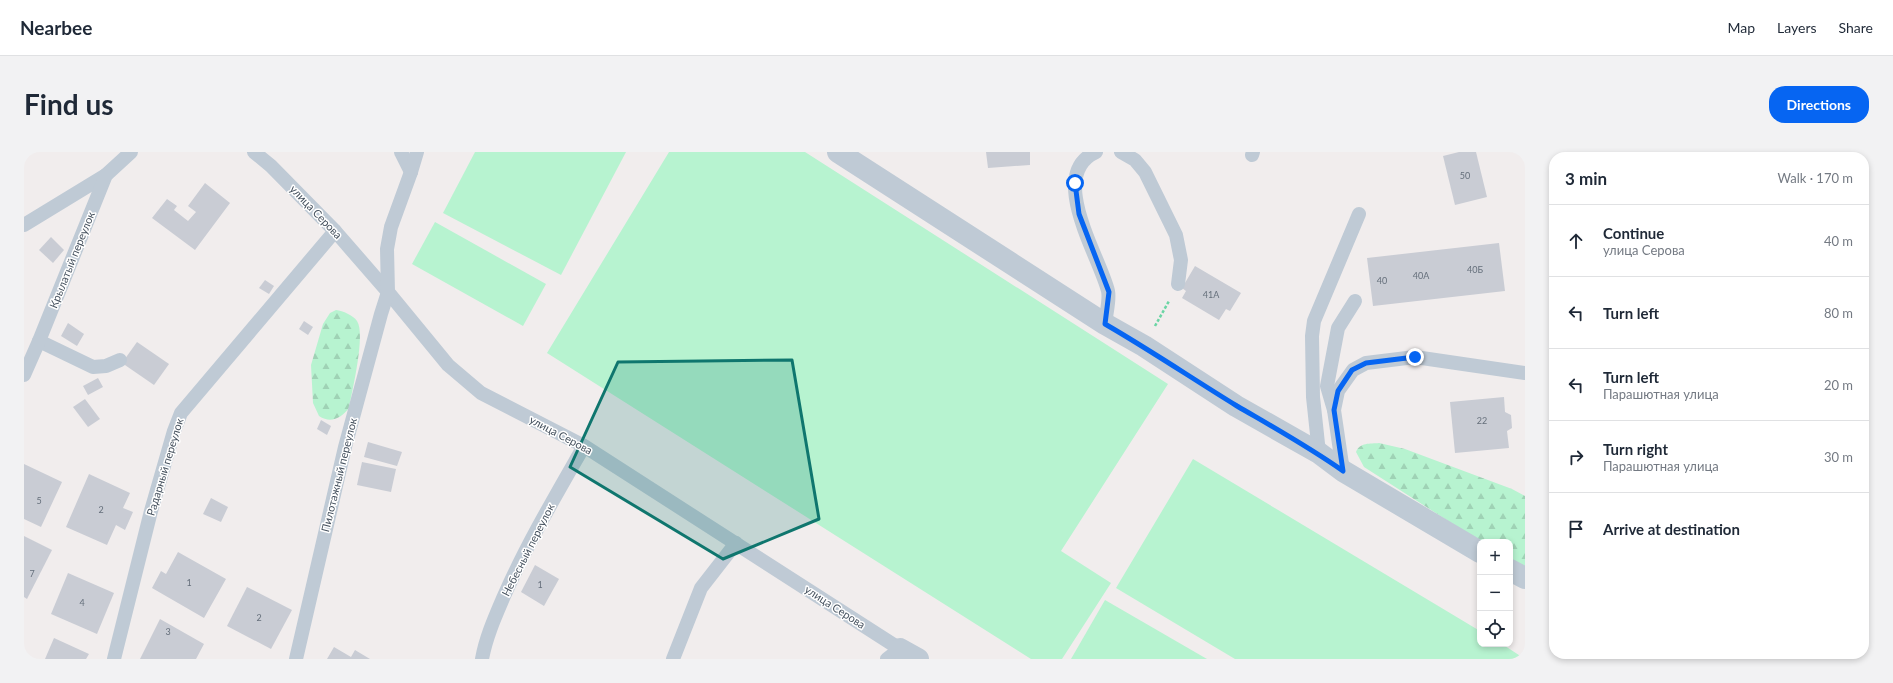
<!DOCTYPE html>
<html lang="en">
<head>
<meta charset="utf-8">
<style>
	:root { --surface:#fff; --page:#f2f2f3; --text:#1f2937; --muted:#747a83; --line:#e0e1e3; --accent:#0665f2 }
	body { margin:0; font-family:Lato,sans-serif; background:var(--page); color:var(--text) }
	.controls { position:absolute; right:12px; bottom:12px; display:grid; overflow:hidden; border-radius:8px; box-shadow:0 2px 6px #0003 }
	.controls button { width:36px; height:36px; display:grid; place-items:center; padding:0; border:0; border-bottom:1px solid var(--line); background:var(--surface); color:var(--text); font:20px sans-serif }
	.stop { position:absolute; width:12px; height:12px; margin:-9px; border:3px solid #0665f2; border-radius:50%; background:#fff }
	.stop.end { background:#0665f2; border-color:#fff; box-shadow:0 1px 4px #0008 }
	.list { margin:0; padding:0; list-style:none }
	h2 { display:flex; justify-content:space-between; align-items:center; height:52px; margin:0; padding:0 16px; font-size:17px }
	h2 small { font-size:13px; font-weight:400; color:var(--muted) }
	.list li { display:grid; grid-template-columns:26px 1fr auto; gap:12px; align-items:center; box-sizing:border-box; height:72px; padding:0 16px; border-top:1px solid var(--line) }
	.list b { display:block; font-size:15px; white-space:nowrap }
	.list p { margin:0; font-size:13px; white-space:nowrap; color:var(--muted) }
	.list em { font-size:13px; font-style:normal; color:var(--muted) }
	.icon { flex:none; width:22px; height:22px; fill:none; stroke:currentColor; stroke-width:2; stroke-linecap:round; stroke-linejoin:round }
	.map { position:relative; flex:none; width:1501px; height:507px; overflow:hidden; border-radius:16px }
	header { display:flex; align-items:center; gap:24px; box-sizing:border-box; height:56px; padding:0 20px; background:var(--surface); border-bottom:1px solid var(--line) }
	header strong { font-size:19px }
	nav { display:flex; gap:22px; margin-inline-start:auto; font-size:14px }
	.intro { display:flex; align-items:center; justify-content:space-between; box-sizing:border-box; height:96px; padding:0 24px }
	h1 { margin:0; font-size:28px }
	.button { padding:10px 18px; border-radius:16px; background:var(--accent); color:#fff; font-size:14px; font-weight:700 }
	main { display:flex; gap:24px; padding:0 24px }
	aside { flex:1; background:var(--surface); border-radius:16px; box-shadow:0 2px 6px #0003 }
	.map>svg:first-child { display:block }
	.forest { fill:url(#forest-firs) }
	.pitch { fill:#b7f3d0 }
	.building { fill:#c9ccd4 }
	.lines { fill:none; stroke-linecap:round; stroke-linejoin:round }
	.path { stroke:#6bd5a4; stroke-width:2.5; stroke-dasharray:3 2; stroke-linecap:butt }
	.service { stroke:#bfcad5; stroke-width:14 }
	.minor { stroke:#bfcad5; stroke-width:22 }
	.route { stroke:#0665f2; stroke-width:5 }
	.marked { fill:#0f766e; fill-opacity:0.2; stroke:#0f766e; stroke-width:3; stroke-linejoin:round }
	.labels { text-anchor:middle; stroke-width:3; stroke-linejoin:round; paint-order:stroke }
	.number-label { font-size:9px; fill:#656f7b }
	.street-label { font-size:11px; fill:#44505d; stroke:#fff }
</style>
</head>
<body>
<header>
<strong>Nearbee</strong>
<nav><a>Map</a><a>Layers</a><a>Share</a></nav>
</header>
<div class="intro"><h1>Find us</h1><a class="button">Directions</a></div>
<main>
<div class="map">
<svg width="1501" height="507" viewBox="0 0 1501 507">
	<defs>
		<pattern id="forest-firs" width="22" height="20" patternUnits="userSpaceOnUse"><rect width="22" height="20" fill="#b7f3d0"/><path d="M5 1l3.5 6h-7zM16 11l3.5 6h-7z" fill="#9fd2b5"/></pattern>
	</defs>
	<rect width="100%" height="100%" fill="#f1eded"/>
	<g class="forest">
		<path d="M312,158C319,159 329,163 333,169C342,182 328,239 325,256C317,266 307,272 295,264L289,251L287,213L299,172L306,161Z"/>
		<path d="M1355,291L1381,297L1488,337L1501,344V418L1486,408V390H1457L1340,315L1332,300C1336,290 1346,292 1355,291Z"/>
	</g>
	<g class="pitch">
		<polygon points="451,0 602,0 537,123 419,61"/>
		<polygon points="645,0 781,0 1144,232 1037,399 1087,431 1038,507 1007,507 523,201"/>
		<polygon points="411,70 522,132 499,174 388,112"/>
		<polygon points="1169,307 1456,479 1456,492 1478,492 1501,507 1211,507 1092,436"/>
		<polygon points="1081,448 1183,507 1047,507"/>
	</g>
	<g class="building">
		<polygon points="962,0 1006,0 1006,13 964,16"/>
		<polygon points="1435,0 1452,0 1463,45 1431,53 1419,4"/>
		<polygon points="181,31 206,51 171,98 128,66 143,47 153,54 150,58 164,69 172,60 164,54"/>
		<polygon points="27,85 40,98 29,111 15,98"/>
		<polygon points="1475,91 1481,139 1349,154 1343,106"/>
		<polygon points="1171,114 1217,141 1206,159 1202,157 1195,168 1158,146 1162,139 1158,136"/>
		<polygon points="241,128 250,134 245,142 235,136"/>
		<polygon points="280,169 289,175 284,183 275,177"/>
		<polygon points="44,171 60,182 53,194 37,184"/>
		<polygon points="113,190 145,212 130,233 98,211"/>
		<polygon points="74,226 79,235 64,243 59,234"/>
		<polygon points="1480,245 1481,260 1487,263 1488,276 1483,279 1485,296 1431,301 1426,250"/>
		<polygon points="61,247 76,267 64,275 49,255"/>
		<polygon points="297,268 307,274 303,283 293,277"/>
		<polygon points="344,290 378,300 373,314 340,305"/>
		<polygon points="338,310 372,317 367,340 333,333"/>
		<polygon points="0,312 38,330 17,375 0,367"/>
		<polygon points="65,322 106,341 99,356 109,360 101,378 92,373 83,393 42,375"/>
		<polygon points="187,346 204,355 197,370 179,362"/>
		<polygon points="0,384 28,398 3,447 0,445"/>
		<polygon points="154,400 202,427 180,466 128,436 137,419 142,422"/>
		<polygon points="511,413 535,427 520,454 497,440"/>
		<polygon points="44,421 90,441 73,482 27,462"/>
		<polygon points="223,435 268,458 247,497 203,474"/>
		<polygon points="136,467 180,492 172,507 116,507"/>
		<polygon points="30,486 65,502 62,507 21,507"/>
		<polygon points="310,495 327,505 331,498 346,507 303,507"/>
	</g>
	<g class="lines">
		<polyline class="path" points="1131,174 1145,149"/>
		<g class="service">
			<polyline points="230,0 247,14 311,79 364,140 424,213 457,241 560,294 876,497 863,507"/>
			<polyline points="377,0 387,20"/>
			<path d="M1072,0C1022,22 1076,105 1084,139C1086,148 1082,162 1081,172"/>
			<polyline points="1097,0 1111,8 1121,20 1152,83 1157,108 1154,132"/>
			<polyline points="1228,3 1229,0"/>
			<polyline points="0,73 82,23"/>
			<polyline points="15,189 69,215 82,214 96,208"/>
			<polyline points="0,223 15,189 82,23 107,0"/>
			<polyline points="1310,258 1303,234 1314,176 1331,149"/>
			<polyline points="1295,301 1289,245 1288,184 1290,169 1335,62"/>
			<polyline points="1319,319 1310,258 1314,239 1329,218 1342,211 1391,205 1501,221"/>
			<polyline points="90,507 127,359 150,279 157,261 311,79"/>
			<polyline points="272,507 321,295 357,162 364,140 363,97 367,75 387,20 393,0"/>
			<path d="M458,507C462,485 471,465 480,444C503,392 532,343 560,294"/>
			<polyline points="649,507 677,436 712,391"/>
		</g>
		<g class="minor">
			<polyline points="814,0 1081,172 1120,194 1212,254 1295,301 1319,319 1456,400"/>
			<polyline points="1486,418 1501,426"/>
			<polyline points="876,497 894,507"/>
		</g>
	</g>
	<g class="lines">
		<path class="route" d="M1051,31L1055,62L1085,140L1081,172C1126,198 1169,227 1213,254C1249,275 1285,295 1319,319L1310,258L1314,239L1328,218L1342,211L1391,205"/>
	</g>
	<path class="marked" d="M768,208L795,367L699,407L546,315L594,210Z"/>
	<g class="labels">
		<g class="number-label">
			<text x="1441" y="27">50</text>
			<text x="1451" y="121">40Б</text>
			<text x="1397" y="127">40А</text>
			<text x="1358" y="132">40</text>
			<text x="1187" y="146">41А</text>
			<text x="1458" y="272">22</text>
			<text x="15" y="352">5</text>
			<text x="77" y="361">2</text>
			<text x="8" y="425">7</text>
			<text x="165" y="434">1</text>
			<text x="516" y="436">1</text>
			<text x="58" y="454">4</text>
			<text x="235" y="469">2</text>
			<text x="144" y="483">3</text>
		</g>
		<g class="street-label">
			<text transform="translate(292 60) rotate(46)" y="4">улица Серова</text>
			<text transform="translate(48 108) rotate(-68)" y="4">Крылатый переулок</text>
			<text transform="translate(537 283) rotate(28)" y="4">улица Серова</text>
			<text transform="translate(141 315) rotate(-73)" y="4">Радарный переулок</text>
			<text transform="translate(315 323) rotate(-76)" y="4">Пилотажный переулок</text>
			<text transform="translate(504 398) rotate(-63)" y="4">Небесный переулок</text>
			<text transform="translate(811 455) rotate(33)" y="4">улица Серова</text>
		</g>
	</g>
</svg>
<div class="controls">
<button>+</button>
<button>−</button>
<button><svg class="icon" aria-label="locate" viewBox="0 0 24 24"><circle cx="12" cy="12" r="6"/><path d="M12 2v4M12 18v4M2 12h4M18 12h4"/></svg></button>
</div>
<div class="stop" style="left:1051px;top:31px"></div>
<div class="stop end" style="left:1391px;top:205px"></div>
</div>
<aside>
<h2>3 min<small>Walk · 170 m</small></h2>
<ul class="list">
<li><svg class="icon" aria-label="ahead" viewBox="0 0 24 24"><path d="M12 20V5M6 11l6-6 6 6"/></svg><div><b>Continue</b><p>улица Серова</p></div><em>40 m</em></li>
<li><svg class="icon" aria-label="left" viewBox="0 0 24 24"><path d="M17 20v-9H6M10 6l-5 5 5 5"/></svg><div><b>Turn left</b></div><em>80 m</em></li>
<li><svg class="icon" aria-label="left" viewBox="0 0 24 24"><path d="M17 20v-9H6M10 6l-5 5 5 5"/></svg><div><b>Turn left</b><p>Парашютная улица</p></div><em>20 m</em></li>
<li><svg class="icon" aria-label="right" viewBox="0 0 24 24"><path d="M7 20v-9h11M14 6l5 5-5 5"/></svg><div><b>Turn right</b><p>Парашютная улица</p></div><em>30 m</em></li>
<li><svg class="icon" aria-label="arrive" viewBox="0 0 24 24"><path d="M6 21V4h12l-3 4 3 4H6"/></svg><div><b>Arrive at destination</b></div></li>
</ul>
</aside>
</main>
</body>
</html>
